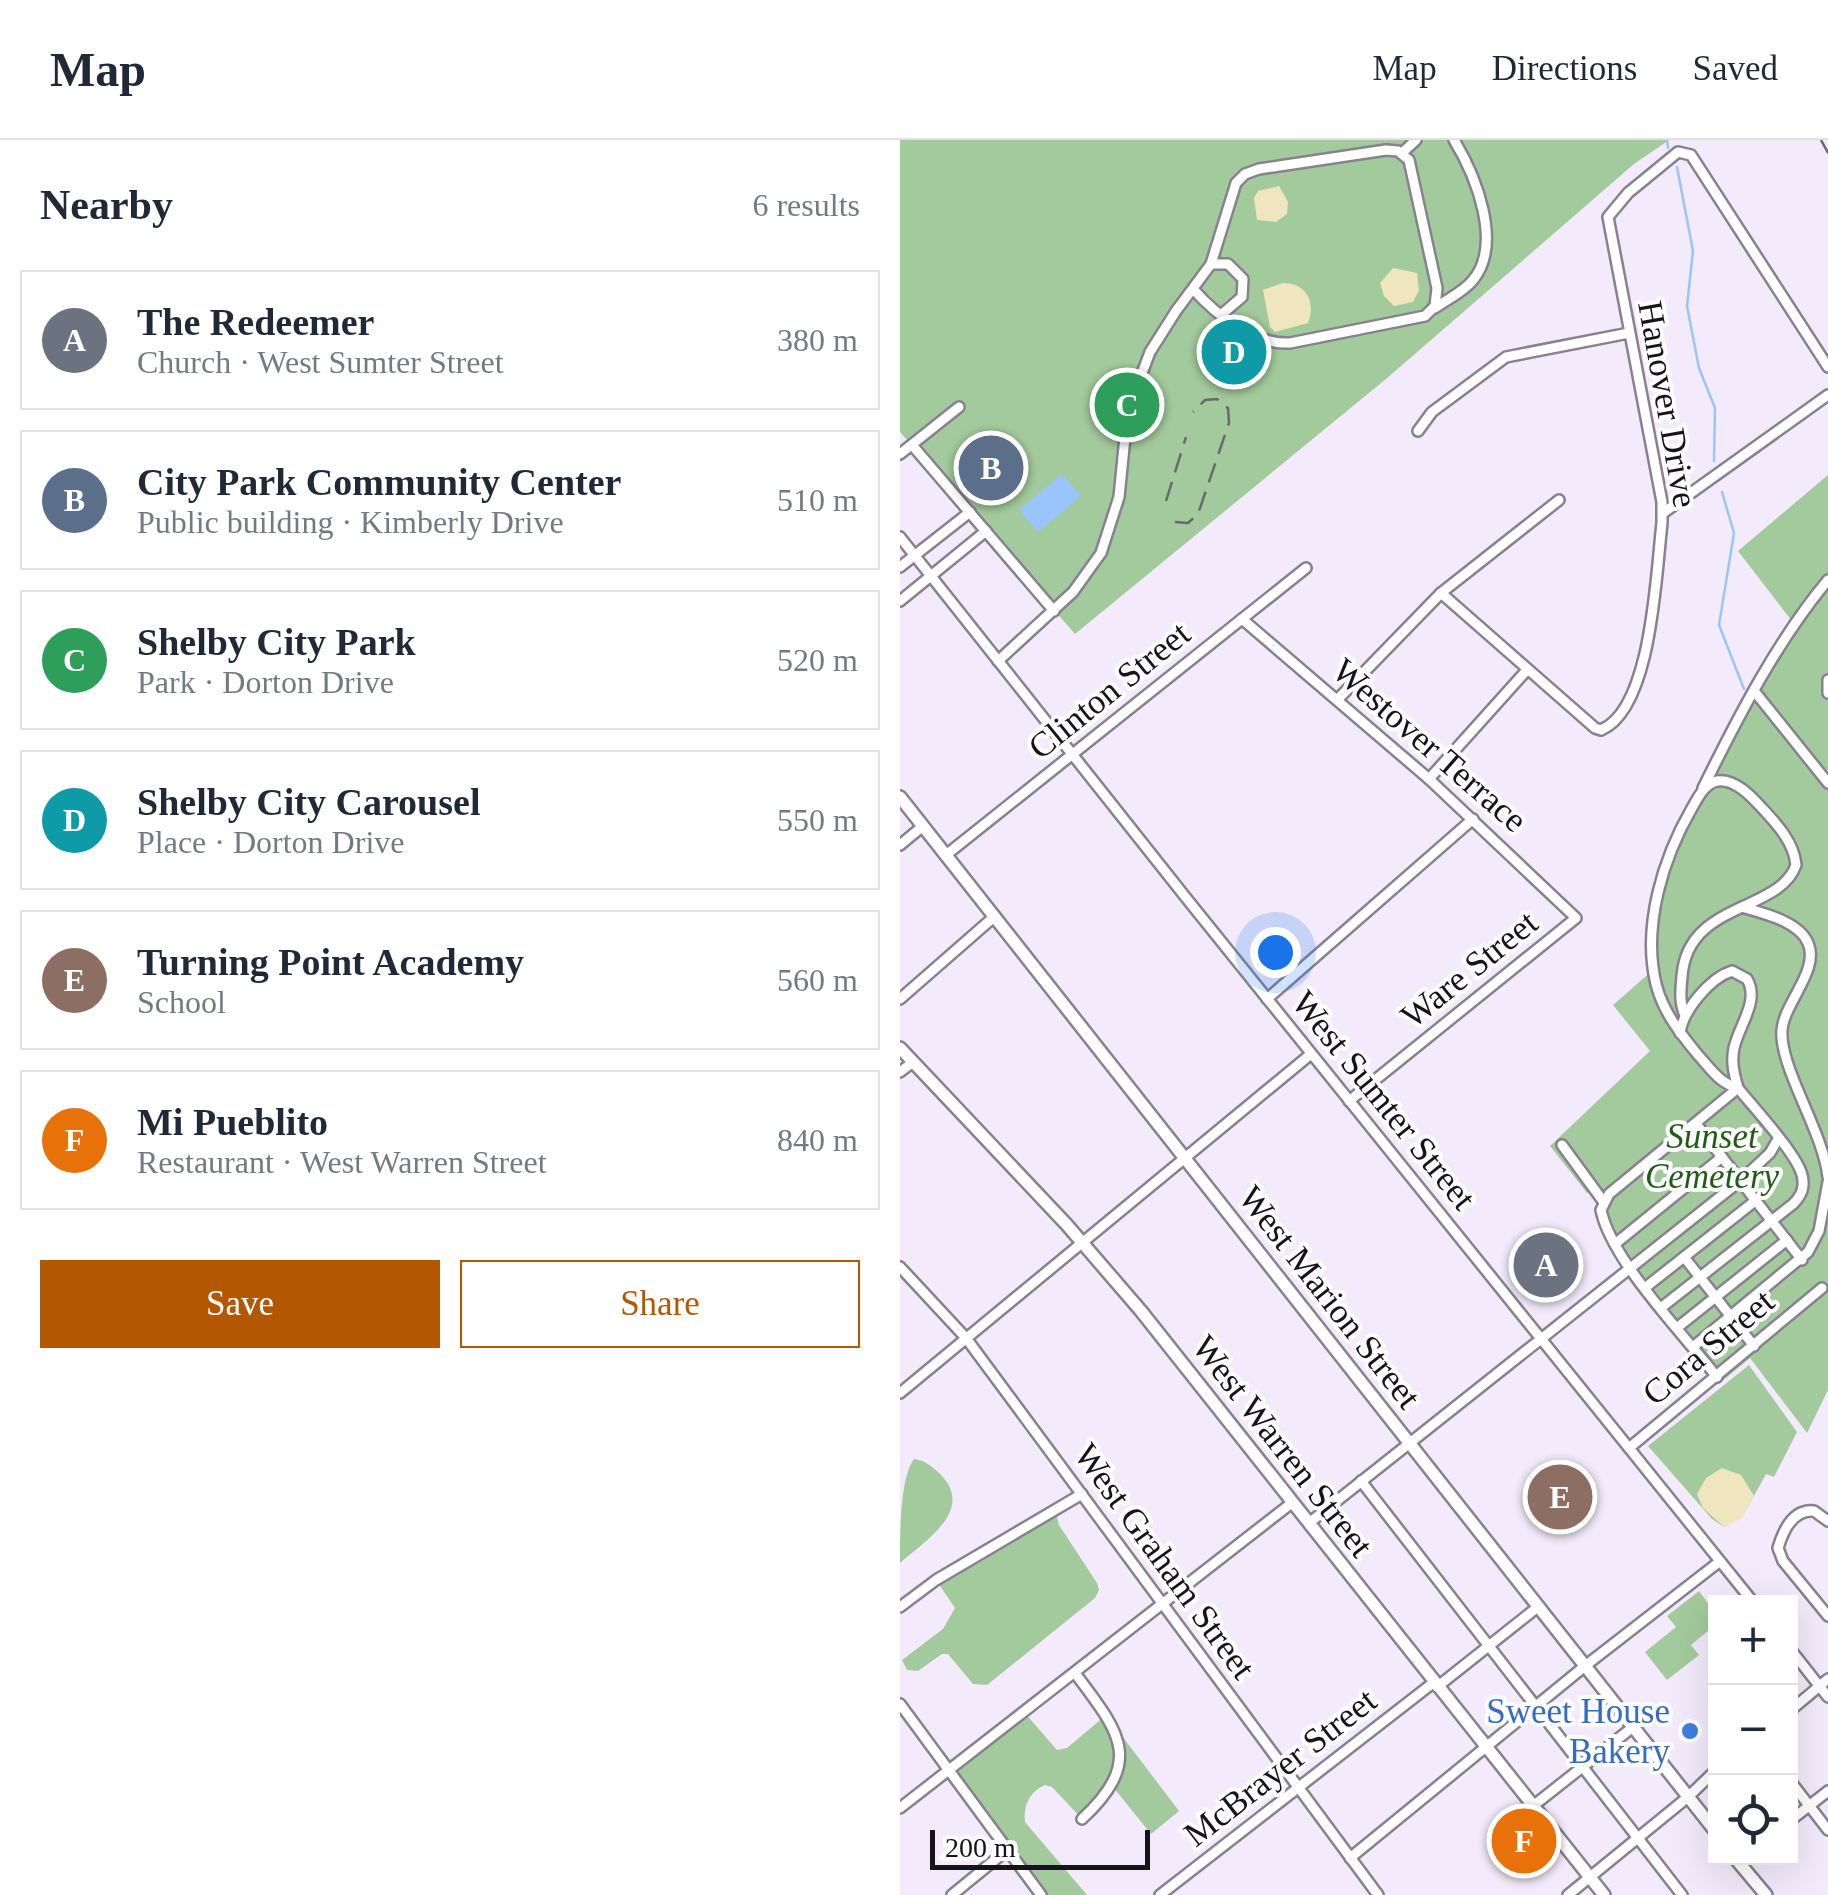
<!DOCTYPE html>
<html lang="en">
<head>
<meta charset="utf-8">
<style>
	:root { --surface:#fff; --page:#f2f2f3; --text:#1f2937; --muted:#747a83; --line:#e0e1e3; --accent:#b45702 }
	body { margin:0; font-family:"Times New Roman",serif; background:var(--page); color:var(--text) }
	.controls { position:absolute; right:30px; bottom:30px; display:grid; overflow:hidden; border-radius:0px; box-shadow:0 10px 40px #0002 }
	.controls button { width:90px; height:90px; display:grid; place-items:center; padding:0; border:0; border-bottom:2px solid var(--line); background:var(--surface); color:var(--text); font:50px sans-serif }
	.scale { position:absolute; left:30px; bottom:25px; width:220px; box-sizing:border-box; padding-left:10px; border:5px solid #171419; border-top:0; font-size:28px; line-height:35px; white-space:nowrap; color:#171419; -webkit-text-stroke:8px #fdfcff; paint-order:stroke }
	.you { position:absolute; left:375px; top:812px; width:35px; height:35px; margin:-25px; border:8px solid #fff; border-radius:50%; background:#1a73e8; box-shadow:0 0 0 15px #1a73e833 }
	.badge { display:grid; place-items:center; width:65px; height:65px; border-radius:50%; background:var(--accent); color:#fff; font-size:32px; font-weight:700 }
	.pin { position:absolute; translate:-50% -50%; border:5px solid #fff; box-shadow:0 2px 10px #0006 }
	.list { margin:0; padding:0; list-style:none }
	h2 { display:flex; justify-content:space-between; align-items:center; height:130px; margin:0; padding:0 40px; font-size:42px }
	h2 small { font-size:32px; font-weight:400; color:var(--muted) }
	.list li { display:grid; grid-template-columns:65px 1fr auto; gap:30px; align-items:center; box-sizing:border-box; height:140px; margin:0 20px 20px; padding:0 20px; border:2px solid var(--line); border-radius:0px }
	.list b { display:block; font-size:38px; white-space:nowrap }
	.list p { margin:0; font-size:32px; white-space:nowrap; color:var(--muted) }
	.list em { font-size:32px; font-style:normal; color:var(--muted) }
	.actions { display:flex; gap:20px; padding:30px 40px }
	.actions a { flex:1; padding:22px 0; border:2px solid var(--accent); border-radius:0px; text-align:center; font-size:35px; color:var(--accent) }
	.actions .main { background:var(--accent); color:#fff }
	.icon { flex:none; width:55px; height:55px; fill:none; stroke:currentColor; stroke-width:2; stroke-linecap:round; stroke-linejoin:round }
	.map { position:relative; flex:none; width:928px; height:1755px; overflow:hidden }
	header { display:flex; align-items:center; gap:60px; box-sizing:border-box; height:140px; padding:0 50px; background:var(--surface); border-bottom:2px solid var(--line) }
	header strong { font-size:48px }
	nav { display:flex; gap:55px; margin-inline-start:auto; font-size:35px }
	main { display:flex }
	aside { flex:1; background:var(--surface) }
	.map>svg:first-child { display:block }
	.green { fill:#a3ca9c }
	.sand { fill:#efe6c0 }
	.water { fill:#99c5fc }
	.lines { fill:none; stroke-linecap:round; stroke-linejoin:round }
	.stream { stroke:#99c5fc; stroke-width:2.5 }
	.minor-casing { stroke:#88818f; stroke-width:14 }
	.major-casing { stroke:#88818f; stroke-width:16 }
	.minor { stroke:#fff; stroke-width:9 }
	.major { stroke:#fff; stroke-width:11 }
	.rail { stroke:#6c6770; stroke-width:2.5; stroke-dasharray:20 10; stroke-linecap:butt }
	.shop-dot { fill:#3f7fe0; stroke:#fdfcff; stroke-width:4 }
	.labels { text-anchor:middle; stroke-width:8; stroke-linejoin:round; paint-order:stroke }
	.street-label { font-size:35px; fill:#171419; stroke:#fdfcff }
	.park-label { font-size:35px; font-style:italic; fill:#1f5c14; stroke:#fdfcff }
	.shop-label { font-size:35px; fill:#366cbe; stroke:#fdfcff; text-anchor:end }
</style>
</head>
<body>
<header>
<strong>Map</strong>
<nav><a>Map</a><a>Directions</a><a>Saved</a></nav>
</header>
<main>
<aside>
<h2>Nearby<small>6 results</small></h2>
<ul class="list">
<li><span class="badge" style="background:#6b7280">A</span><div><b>The Redeemer</b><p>Church · West Sumter Street</p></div><em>380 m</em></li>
<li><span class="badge" style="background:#5c6f8a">B</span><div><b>City Park Community Center</b><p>Public building · Kimberly Drive</p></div><em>510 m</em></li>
<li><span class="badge" style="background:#2e9e5b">C</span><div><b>Shelby City Park</b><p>Park · Dorton Drive</p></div><em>520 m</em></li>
<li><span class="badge" style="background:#0f9aa8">D</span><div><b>Shelby City Carousel</b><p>Place · Dorton Drive</p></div><em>550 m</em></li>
<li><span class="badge" style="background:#8d6e63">E</span><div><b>Turning Point Academy</b><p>School</p></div><em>560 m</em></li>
<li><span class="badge" style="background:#e8710a">F</span><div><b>Mi Pueblito</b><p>Restaurant · West Warren Street</p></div><em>840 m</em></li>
</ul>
<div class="actions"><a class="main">Save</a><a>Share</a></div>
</aside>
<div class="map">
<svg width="928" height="1755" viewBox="0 0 928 1755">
	<rect width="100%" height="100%" fill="#f3ebfb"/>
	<g class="green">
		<polygon points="0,0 769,0 734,24 486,239 175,494 0,292"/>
		<polygon points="928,335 928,1250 907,1293 850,1218 821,1242 730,1127 712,1098 697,1053 687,1053 650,1006 750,911 713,865 753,830 753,786 776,695 895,485 838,411"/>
		<polygon points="849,1225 897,1292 874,1337 866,1334 844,1374 824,1387 812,1379 748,1306"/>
		<path d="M14,1319C25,1320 33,1327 41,1335C75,1370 25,1401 0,1423C0,1395 0,1337 14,1319Z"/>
		<polygon points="155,1370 159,1385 197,1443 199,1450 195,1458 87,1545 73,1544 48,1514 42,1514 18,1531 7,1530 2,1520 43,1489 55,1468 36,1440"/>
		<polygon points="799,1451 815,1473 815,1485 791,1505 799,1515 767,1540 745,1512 776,1487 767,1476"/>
		<path d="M124,1572L157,1610L167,1608L206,1575L279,1671L251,1694L213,1647L182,1679L152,1647L145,1645C130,1651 123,1666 125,1682L187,1755H141L50,1628Z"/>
	</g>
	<g class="sand">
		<polygon points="379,46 388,62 387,74 376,82 357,80 354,58 358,51"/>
		<polygon points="493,128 517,133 519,150 513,162 494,166 484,156 480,143"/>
		<path d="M383,143C407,143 416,163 408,183L375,192L370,187L363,150Z"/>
		<polygon points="822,1328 841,1335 854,1356 842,1378 824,1387 803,1368 797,1354 806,1338"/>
	</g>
	<polygon class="water" points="162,334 181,356 138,392 119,370"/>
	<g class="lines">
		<g class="stream">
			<polyline points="767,0 768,8"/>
			<polyline points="777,27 793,111 787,166 799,228 815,268 814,321"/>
			<polyline points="822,352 834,393 819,485 844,549"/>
		</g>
		<defs>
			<g id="minor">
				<polyline points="502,13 516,0"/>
				<polyline points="311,124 328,124 343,139 342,157 321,175"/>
				<path d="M535,168C547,159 564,152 573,140C603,104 576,36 554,0"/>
				<polyline points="518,291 532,272 606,217 729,193"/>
				<polyline points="12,305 154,471"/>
				<polyline points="0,314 59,267"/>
				<polyline points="763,373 928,255"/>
				<polyline points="0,397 287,759 853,1462"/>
				<polyline points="0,427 70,372"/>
				<path d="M541,453L695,588L701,590C752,569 756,433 762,383V362L708,77L728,53L778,12L791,15L928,227"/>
				<polyline points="0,461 86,391"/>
				<polyline points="342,479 529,639 676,778 449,961"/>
				<path d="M98,521L173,452L201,413L219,357L226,287L236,249L250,212L276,171L311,124L336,43L345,34L359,29L486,10L498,11L509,20L537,148L535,166L525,176L390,203C355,205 316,175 294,150"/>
				<polyline points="928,540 928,553"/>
				<polyline points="855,552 928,643"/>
				<polyline points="438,559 541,453 659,360"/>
				<polyline points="529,639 627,530"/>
				<path d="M803,648C838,577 877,501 928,440"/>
				<polyline points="0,705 23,686"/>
				<polyline points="46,715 406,428"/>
				<path d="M842,767C862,773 899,781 908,803C920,830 884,863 882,890C879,927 923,991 928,1037"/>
				<polyline points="0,859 95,776"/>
				<polyline points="367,859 573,679"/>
				<path d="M785,875C779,863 781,849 782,836C788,761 879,773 896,725C894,702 876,683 861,667C851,656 834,638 817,641C804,644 798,658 792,668C763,718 742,786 756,844C763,872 780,893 798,915C811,929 819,943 838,948"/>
				<polyline points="0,932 13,922"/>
				<polyline points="797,985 902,1120"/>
				<polyline points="662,1005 703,1061"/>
				<polyline points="715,1104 822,1017"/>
				<polyline points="784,1117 854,1206"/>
				<polyline points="0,1127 66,1198 478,1755"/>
				<polyline points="746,1147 855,1061"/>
				<path d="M762,1167L893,1064C902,1055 905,1047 902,1035C897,1014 853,967 838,948C834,934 831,922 834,908C839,885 860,861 847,839L832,831C810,838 783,870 780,893"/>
				<polyline points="778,1187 887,1100"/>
				<polyline points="793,1207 908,1112 919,1091 928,1042"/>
				<path d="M817,1237C784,1195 711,1120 701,1070L709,1054L838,948"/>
				<polyline points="0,1253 411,914"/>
				<polyline points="729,1308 922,1148"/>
				<polyline points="461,1341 782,1755"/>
				<path d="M928,1381L914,1371C893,1369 883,1391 878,1408L883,1421L928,1476"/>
				<polyline points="409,1383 840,1041 870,1013 878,999"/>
				<polyline points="0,1467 36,1440 182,1354"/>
				<polyline points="891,1510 928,1557"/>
				<path d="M175,1533C219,1592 245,1620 182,1679"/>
				<polyline points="537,1547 639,1466"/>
				<polyline points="0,1564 141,1755"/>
				<polyline points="891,1570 928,1539"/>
				<polyline points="891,1642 928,1690"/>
				<polyline points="633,1666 733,1587"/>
				<polyline points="0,1668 393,1362"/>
				<polyline points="891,1680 928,1651"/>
				<polyline points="450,1718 685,1526 819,1422"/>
				<polyline points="52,1755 107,1710"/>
				<polyline points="260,1755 533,1543"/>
				<polyline points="668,1755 788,1657 816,1630"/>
			</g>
			<g id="major">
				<polyline points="0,657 816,1692"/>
				<polyline points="0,908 167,1085 241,1171 704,1755"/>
				<polyline points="835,1718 866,1755"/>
			</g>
		</defs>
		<use href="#minor" class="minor-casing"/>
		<use href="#major" class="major-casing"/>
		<use href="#minor" class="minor"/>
		<use href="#major" class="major"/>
		<g class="rail">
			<polyline points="921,0 928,13"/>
			<polyline points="266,361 286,297"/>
			<polyline points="275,382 288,383 298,374 329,283 328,268 317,259 305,260 293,272"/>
		</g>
	</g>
	<circle class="shop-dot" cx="790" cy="1591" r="10"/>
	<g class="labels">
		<g class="street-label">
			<text transform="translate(768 264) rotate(80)" y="12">Hanover Drive</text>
			<text transform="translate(209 550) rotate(-39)" y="12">Clinton Street</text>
			<text transform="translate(530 605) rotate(41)" y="12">Westover Terrace</text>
			<text transform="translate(569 829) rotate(-39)" y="12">Ware Street</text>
			<text transform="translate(484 960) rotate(51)" y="12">West Sumter Street</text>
			<text transform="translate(430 1157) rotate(52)" y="12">West Marion Street</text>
			<text transform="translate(808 1207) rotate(-40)" y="12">Cora Street</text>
			<text transform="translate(383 1306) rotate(52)" y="12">West Warren Street</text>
			<text transform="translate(265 1421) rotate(54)" y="12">West Graham Street</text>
			<text transform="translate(380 1627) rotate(-38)" y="12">McBrayer Street</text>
		</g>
		<g class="park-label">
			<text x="812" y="1008">Sunset<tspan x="812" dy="40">Cemetery</tspan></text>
		</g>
		<g class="shop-label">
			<text x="770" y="1583">Sweet House<tspan x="770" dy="40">Bakery</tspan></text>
		</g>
	</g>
</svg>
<div class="controls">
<button>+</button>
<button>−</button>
<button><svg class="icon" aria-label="locate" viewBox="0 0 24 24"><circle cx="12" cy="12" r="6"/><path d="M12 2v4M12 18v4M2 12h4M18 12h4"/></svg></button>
</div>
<div class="scale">200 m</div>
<div class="you"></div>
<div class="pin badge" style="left:646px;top:1125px;background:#6b7280">A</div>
<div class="pin badge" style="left:91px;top:328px;background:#5c6f8a">B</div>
<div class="pin badge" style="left:227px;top:265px;background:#2e9e5b">C</div>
<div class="pin badge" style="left:334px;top:212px;background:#0f9aa8">D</div>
<div class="pin badge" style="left:660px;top:1357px;background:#8d6e63">E</div>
<div class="pin badge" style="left:624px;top:1701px;background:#e8710a">F</div>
</div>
</main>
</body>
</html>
